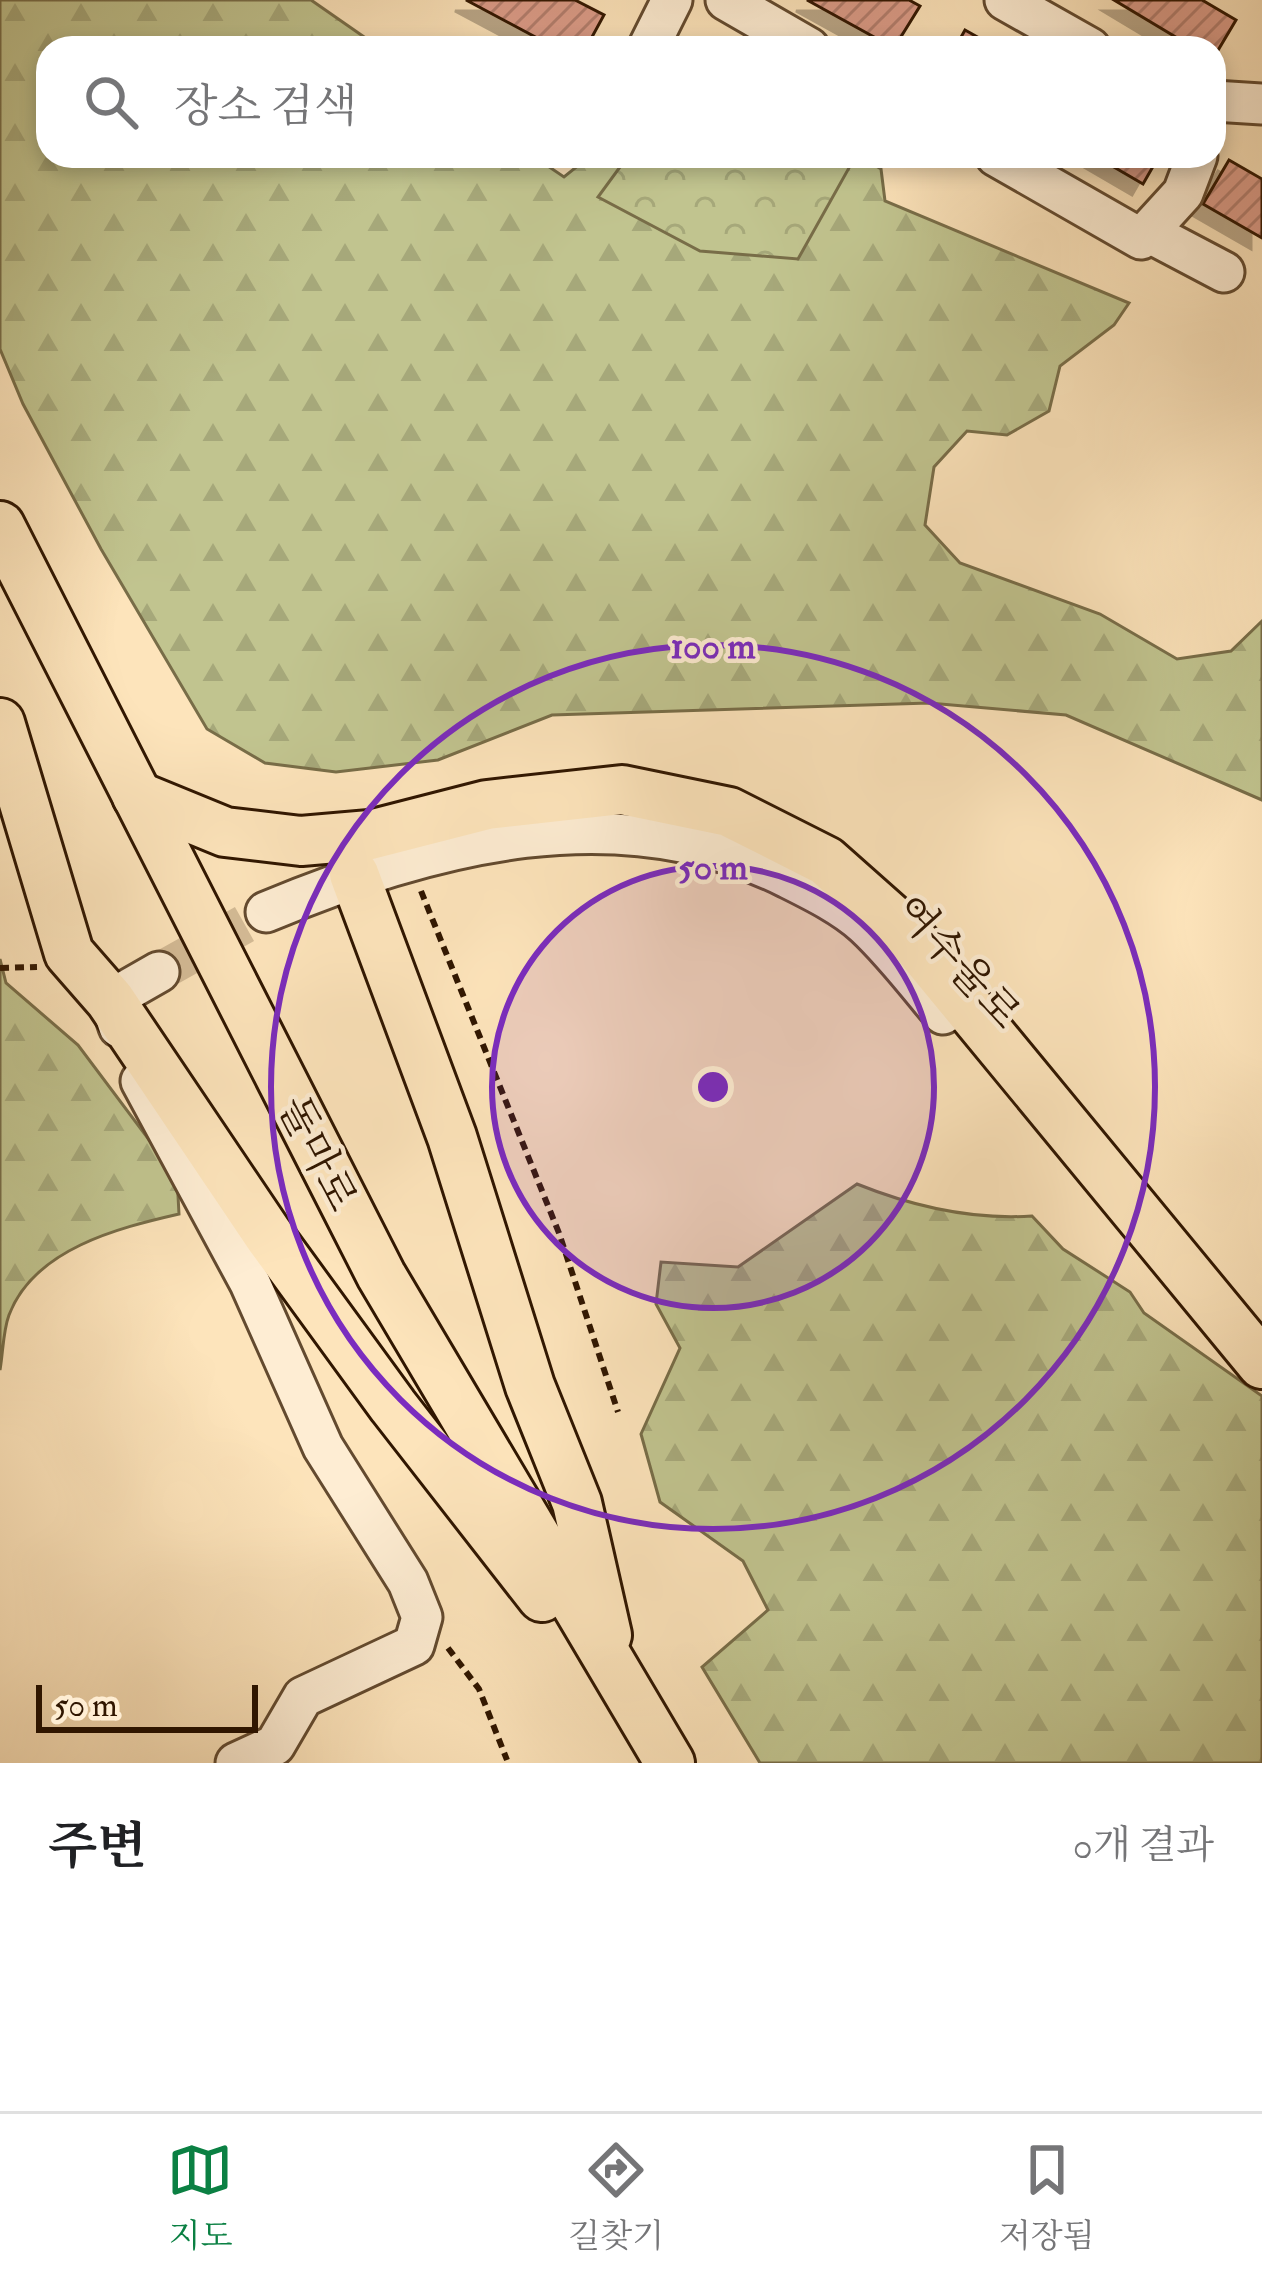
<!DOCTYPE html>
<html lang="ko">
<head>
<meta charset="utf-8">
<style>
	:root { --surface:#fff; --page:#f2f2f2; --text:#202124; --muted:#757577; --line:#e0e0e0; --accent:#0b8043 }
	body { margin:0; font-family:"IM FELL Double Pica","Noto Serif KR",serif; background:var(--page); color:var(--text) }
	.scale { position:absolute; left:36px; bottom:30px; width:222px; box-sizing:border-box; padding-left:12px; border:6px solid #301600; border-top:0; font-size:33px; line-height:42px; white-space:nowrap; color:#301600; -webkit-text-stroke:9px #feedd3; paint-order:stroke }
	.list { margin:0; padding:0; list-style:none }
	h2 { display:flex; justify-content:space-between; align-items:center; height:156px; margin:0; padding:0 48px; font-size:51px }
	h2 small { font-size:39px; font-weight:400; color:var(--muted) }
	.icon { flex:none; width:66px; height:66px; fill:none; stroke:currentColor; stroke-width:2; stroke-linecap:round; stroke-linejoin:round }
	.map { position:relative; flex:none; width:1262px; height:1763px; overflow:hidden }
	.search { position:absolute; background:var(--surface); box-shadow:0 6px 18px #0003; left:36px; right:36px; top:36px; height:132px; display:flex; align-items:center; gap:30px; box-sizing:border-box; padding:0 42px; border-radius:36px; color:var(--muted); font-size:45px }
	.sheet { height:348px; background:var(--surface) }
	nav { display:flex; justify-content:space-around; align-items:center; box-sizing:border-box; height:168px; border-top:3px solid var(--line); background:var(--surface); font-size:33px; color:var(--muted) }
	nav a { display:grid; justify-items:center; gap:6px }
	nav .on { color:var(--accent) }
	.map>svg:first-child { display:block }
	.forest { fill:url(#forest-firs); stroke:#786d48; stroke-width:3 }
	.park { fill:url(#park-crowns); stroke:#786d48; stroke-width:3 }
	.building { fill:url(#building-hatch); stroke:#301600; stroke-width:3; filter:url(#shadow) }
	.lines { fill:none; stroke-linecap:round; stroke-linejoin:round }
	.minor-tunnel { stroke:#d4bb96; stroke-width:39; stroke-dasharray:39 20; stroke-linecap:butt }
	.minor-casing { stroke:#634a2f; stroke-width:45 }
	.major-casing { stroke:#301600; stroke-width:54 }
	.path { stroke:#301600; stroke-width:6; stroke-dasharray:9 6; stroke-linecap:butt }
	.minor { stroke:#feedd3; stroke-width:39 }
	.major { stroke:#fde4bb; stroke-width:48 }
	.ring { fill:none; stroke:#7b2cbf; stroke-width:6 }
	.labels { text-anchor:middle; stroke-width:9; stroke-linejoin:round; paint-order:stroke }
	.street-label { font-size:42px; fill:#301600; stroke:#feedd3 }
	.centre { fill:#7b2cbf; stroke:#feedd3; stroke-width:6 }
	.ring-label { font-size:36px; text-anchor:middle; font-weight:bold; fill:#7b2cbf; stroke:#feedd3; stroke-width:9; stroke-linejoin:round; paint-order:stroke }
</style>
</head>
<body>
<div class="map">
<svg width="1262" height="1763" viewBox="0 0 1262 1763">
	<defs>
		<pattern id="forest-firs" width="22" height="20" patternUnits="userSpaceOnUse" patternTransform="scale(3)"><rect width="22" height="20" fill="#c1c48f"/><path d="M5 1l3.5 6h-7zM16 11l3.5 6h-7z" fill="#a6a87a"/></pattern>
		<pattern id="park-crowns" width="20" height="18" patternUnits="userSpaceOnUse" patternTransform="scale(3)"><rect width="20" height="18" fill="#c1c48f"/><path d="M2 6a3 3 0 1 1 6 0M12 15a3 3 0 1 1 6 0" fill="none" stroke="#a6a87a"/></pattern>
		<pattern id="building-hatch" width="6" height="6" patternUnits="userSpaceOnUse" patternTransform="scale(3)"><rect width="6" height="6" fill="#dc9c89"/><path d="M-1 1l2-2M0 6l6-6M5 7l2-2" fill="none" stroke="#b37e6e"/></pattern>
		<filter id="shadow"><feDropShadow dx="-11" dy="11" stdDeviation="0" flood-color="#0004"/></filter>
	</defs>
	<rect width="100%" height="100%" fill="#fde4bb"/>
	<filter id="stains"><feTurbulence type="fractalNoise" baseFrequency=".00167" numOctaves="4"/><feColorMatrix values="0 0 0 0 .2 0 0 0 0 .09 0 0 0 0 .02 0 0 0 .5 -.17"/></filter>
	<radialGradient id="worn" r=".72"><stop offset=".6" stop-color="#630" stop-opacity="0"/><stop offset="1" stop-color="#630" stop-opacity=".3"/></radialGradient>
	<g class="forest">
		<polygon points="0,0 311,0 380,48 48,48 48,156 533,156 564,177 590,156 860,156 881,169 885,201 1129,303 1114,325 1060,366 1049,411 1007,435 967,431 934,467 925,525 960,563 1100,614 1177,659 1231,651 1262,621 1262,800 1066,715 929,703 552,715 438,760 336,772 265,763 207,729 101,549 23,404 0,349"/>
		<path d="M0,959L6,983L78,1045L177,1177L179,1214C118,1228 34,1249 9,1315C3,1331 3,1353 0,1370Z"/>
		<path d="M857,1184C914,1207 971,1220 1032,1216L1063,1249L1130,1292L1144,1313L1262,1396V1763H760L702,1667L768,1610L743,1561L660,1502L641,1434L680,1348L656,1304L661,1262L738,1267Z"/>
	</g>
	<polygon class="park" points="628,156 848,156 854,159 798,259 700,251 598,197"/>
	<g class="building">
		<polygon points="466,0 575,0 604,15 586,48 556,48"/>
		<polygon points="807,0 909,0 920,6 894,48"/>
		<polygon points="1114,0 1202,0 1236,20 1214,57 1214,48 1194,48"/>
		<polygon points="965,30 997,48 955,48"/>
		<polygon points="1095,156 1159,156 1143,184"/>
		<polygon points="1229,160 1262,179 1262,238 1203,204"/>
	</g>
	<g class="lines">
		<polyline class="minor-tunnel" points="159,972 266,912"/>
		<defs>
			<g id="minor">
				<polyline points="726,0 809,48"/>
				<polyline points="1005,0 1090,48"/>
				<polyline points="648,48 672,0"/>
				<polyline points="1214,101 1262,104"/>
				<polyline points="996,156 1141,239 1183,193 1197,156"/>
				<polyline points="1148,232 1224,272"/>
				<path d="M266,912C431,843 618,794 786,877C812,890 843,905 865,925C893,951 918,984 943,1014"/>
				<polyline points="119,1027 110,1000 159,972"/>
				<polyline points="141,1081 250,1283 323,1447 408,1582 422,1617 414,1645 303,1697 275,1745 236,1763"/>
			</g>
			<g id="major">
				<polyline points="0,526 381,1275 670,1763"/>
				<polyline points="0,723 69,953 110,1000 269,1236 393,1406 542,1597"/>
				<polyline points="137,796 225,832 301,841 370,835 487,805 622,790 729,812 826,861 906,932 1262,1364"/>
				<polyline points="354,874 452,1137 530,1386 577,1503 607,1635"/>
			</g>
		</defs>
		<use href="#minor" class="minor-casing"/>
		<use href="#major" class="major-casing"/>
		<g class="path">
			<polyline points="421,891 559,1233 618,1412"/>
			<polyline points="0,968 37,967"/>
			<polyline points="448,1648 479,1689 507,1760"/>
		</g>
		<use href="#minor" class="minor"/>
		<use href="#major" class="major"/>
	</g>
	<circle cx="713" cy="1087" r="221" fill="#7b2cbf" fill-opacity=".12"/>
	<g class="ring">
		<circle cx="713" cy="1087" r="221"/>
		<circle cx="713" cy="1087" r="442"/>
	</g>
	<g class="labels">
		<g class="street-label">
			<text transform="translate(959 961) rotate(48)" y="15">여수울로</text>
			<text transform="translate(319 1153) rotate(63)" y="15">돌마로</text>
		</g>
	</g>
	<circle cx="713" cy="1087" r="18" class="centre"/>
	<g class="ring-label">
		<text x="713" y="658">100 m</text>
		<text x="713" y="879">50 m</text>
	</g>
	<rect width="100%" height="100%" filter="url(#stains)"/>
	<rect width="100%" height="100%" fill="url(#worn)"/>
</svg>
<div class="scale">50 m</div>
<div class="search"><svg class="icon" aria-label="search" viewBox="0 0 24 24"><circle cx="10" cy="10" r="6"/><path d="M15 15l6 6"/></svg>장소 검색</div>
</div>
<section class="sheet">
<h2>주변<small>0개 결과</small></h2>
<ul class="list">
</ul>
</section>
<nav>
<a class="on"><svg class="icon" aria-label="map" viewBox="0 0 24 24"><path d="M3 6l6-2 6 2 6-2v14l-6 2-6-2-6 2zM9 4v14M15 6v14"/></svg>지도</a>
<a><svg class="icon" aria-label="directions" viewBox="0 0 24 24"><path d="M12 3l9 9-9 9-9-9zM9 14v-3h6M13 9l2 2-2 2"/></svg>길찾기</a>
<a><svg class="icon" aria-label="saved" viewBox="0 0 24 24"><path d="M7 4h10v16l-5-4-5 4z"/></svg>저장됨</a>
</nav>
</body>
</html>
